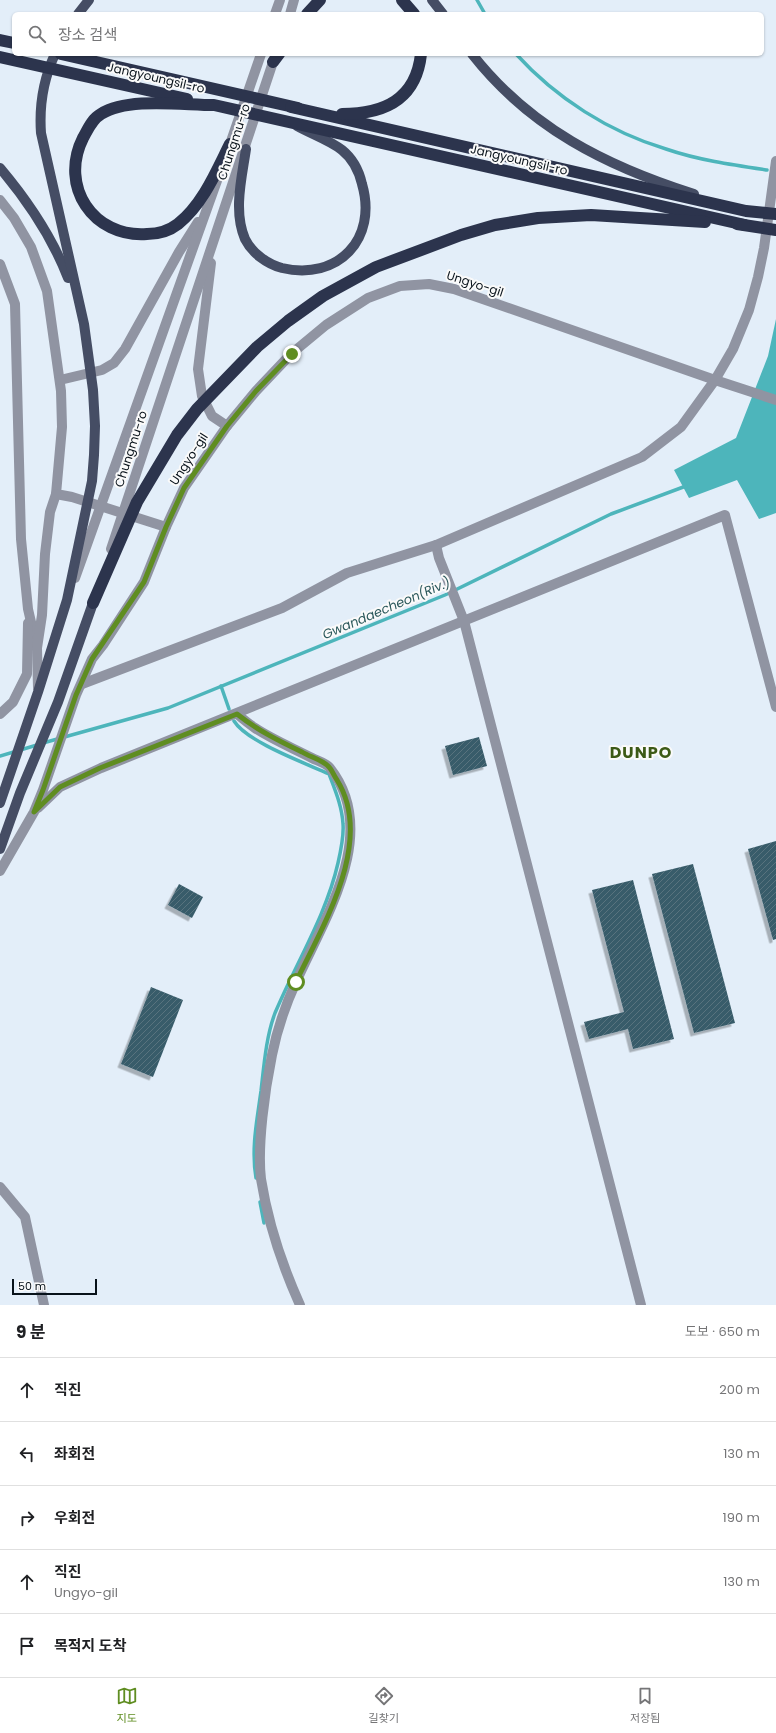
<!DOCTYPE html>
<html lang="ko">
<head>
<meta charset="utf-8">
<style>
	:root { --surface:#fff; --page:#f2f2f2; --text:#202124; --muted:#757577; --line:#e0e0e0; --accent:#5f8d21 }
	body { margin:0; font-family:Poppins,"Noto Sans KR",sans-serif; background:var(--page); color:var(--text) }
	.scale { position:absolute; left:12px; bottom:10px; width:85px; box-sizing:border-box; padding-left:4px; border:2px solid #08121a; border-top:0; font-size:11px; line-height:14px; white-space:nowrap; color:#08121a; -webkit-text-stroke:3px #fafafa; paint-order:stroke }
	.stop { position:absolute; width:12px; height:12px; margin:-9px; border:3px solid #5f8d21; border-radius:50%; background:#fff }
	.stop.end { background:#5f8d21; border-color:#fff; box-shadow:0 1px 4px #0008 }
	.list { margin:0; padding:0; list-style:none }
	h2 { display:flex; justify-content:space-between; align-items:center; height:52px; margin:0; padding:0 16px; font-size:17px }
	h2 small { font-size:13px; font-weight:400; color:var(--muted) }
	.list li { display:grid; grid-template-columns:26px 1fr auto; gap:12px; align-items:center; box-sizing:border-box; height:64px; padding:0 16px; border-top:1px solid var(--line) }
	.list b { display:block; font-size:15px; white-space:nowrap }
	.list p { margin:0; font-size:13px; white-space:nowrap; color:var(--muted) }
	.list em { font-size:13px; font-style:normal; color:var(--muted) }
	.icon { flex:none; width:22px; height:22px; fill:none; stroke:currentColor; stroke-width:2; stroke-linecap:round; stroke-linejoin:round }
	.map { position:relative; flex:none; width:776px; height:1305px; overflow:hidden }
	.search { position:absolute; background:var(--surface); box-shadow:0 1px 3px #0004; left:12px; right:12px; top:12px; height:44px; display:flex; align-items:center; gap:10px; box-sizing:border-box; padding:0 14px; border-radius:6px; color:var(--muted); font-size:15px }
	.sheet { height:372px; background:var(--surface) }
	nav { display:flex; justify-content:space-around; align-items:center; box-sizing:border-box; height:56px; border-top:1px solid var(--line); background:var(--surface); font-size:11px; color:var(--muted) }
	nav a { display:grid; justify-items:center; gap:2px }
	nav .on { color:var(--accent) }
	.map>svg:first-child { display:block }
	.water { fill:#4db5bb }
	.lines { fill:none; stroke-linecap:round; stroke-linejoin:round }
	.stream { stroke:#4db5bb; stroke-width:3.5 }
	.building { fill:url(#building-hatch); filter:url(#shadow) }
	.minor { stroke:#9094a2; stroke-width:10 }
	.major { stroke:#454d64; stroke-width:10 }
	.highway { stroke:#2c344d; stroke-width:12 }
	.route { stroke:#5f8d21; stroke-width:5 }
	.labels { text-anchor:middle; stroke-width:4; stroke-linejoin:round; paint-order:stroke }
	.street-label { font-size:12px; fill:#08121a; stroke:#fafafa }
	.water-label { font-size:13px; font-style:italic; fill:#2b585b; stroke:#fafafa }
	.district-label { font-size:16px; font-weight:bold; letter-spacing:1px; fill:#3c5a17; stroke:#fafafa }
</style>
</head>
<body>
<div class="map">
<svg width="776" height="1305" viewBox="0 0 776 1305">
	<defs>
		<pattern id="building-hatch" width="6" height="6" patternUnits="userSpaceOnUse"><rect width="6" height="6" fill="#395c6a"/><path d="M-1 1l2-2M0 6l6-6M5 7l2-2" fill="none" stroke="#58737e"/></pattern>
		<filter id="shadow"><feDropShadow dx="-3.5" dy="3.5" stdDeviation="0" flood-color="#0004"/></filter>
	</defs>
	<rect width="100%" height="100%" fill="#e3eef9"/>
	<polygon class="water" points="776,319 776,513 759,519 737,480 689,498 674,470 736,438 768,356"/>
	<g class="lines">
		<g class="stream">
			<polyline points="477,0 485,14"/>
			<path d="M516,54C556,98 609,132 666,149C698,160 733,165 767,170"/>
			<polyline points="221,686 229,709"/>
			<path d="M234,721C247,742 305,763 329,774C335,790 342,806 343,824C344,836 341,850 338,863C326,916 296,963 275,1013C266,1037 264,1065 261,1091C257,1120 251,1149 256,1178"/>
			<polyline points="43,743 168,708 445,595 611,514 686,486"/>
			<polyline points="0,756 37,745"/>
			<polyline points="260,1202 264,1223"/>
		</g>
	</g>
	<g class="building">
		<polygon points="479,737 487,766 453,775 445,746"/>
		<polygon points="776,841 776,939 773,940 748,849"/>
		<polygon points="693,864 735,1023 694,1033 652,874"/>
		<polygon points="633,880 674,1039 633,1049 628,1029 589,1039 584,1022 624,1012 592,890"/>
		<polygon points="179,884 203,897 192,918 168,905"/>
		<polygon points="151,987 183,1000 153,1077 121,1064"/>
	</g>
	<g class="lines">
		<g class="minor">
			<polyline points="275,14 280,0"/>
			<polyline points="290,14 294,0"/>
			<polyline points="228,150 261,54"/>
			<polyline points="0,200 14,218 31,247 47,291 61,391 62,427 56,494 72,497 166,527"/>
			<polyline points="211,263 198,369 202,396 212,416 227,426"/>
			<polyline points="0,264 15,304 21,539 28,609 37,648"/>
			<polyline points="60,380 102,370 114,363 125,349 179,252 198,222"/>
			<polyline points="436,545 439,558 464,621 641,1305"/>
			<polyline points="111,549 275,56"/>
			<polyline points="75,578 219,175"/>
			<polyline points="82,684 282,608 347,573 436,545 642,457 681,427 715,380 733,349 749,310 758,277 764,248 776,161"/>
			<polyline points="38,688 37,648 42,615 45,554 50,512 56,494"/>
			<polyline points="0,714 13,702 27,674 28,623"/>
			<path d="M237,714C243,719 249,724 255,728C273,740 293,748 312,758C318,761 326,763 330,768C381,833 324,919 296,982C285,1006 277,1030 272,1055C265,1089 257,1146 261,1179C268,1223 282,1265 300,1305"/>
			<polyline points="38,808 60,787 101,768 725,515 776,707"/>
			<polyline points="0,871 34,812 43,790 76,695 92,659 103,645 144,582 166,527 184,488 227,426 256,391 291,354 326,325 368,298 400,286 429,284 454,289 715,380 776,400"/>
			<polyline points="0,1187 25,1217 44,1305"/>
		</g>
		<g class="major">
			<polyline points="432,0 443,14"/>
			<polyline points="78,14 89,0"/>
			<path d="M472,54C530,128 606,166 694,194"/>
			<path d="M246,149C242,177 233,211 245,239C252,253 267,264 282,268C338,281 378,239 362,184C359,171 352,158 342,150C329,140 311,134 297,126"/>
			<path d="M0,168C27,200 53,239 68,278"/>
			<path d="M0,803L38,692L67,600L92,481L94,455L95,426L93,390L84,324L41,133C39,105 43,80 55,54"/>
			<polyline points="0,849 20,793 58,702 93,603"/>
		</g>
		<g class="highway">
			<polyline points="402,0 414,14"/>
			<polyline points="307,14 320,0"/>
			<polyline points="0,40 14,43"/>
			<polyline points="61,54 298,108"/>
			<polyline points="0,57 187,99"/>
			<polyline points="273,62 279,54"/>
			<polyline points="291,107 746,211 776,214"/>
			<path d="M342,114C383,114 416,100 421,54"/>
			<path d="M230,144C216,172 203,204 178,224C169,231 157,234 147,234C93,238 59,186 83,138C88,129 92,119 101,114C128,97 182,105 214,105L745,225"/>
			<polyline points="737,224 776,230"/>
			<polyline points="93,603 137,502 177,435 197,409 257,347 288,321 323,296 376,267 461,235 495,225 538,218 591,215 705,222"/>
		</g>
	</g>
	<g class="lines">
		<path class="route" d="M292,354L256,391L227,426L184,488L166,527L144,582L92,659L76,695L43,790L34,812L60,787L100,768L237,714C257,730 279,741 302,752C310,757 323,760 329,767C332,770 334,776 337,780C375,841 323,925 296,982"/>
	</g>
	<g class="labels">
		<g class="street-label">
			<text transform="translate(156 78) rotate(13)" y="4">Jangyoungsil-ro</text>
			<text transform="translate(234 142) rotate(-72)" y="4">Chungmu-ro</text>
			<text transform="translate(519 160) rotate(13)" y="4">Jangyoungsil-ro</text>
			<text transform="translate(475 284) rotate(18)" y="4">Ungyo-gil</text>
			<text transform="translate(131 449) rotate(-72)" y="4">Chungmu-ro</text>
			<text transform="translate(189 459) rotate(-57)" y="4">Ungyo-gil</text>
		</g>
		<g class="water-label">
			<text transform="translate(386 608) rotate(-23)" y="5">Gwandaecheon(Riv.)</text>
		</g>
		<g class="district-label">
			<text x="641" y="758">DUNPO</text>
		</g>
	</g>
</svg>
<div class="scale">50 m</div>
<div class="stop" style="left:296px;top:982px"></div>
<div class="stop end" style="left:292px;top:354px"></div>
<div class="search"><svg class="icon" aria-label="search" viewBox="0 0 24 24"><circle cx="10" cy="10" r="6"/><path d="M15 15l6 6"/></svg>장소 검색</div>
</div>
<section class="sheet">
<h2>9 분<small>도보 · 650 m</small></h2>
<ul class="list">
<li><svg class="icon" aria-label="ahead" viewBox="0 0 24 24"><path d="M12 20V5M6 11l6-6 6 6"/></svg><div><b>직진</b></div><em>200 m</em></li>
<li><svg class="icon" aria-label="left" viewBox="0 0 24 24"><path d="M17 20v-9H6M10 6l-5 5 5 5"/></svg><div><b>좌회전</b></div><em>130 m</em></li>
<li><svg class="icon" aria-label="right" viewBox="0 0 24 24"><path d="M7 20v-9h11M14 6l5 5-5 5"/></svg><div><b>우회전</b></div><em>190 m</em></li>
<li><svg class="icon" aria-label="ahead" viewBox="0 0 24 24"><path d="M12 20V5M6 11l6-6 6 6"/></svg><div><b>직진</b><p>Ungyo-gil</p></div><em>130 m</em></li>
<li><svg class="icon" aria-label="arrive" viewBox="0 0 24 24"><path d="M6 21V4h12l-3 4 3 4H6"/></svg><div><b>목적지 도착</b></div></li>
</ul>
</section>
<nav>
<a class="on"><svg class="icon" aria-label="map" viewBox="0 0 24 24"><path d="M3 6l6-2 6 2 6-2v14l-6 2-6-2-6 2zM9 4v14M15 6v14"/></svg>지도</a>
<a><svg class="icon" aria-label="directions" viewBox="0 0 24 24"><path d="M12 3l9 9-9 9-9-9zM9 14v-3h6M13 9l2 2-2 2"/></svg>길찾기</a>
<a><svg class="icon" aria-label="saved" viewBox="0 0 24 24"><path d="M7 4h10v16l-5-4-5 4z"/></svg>저장됨</a>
</nav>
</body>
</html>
